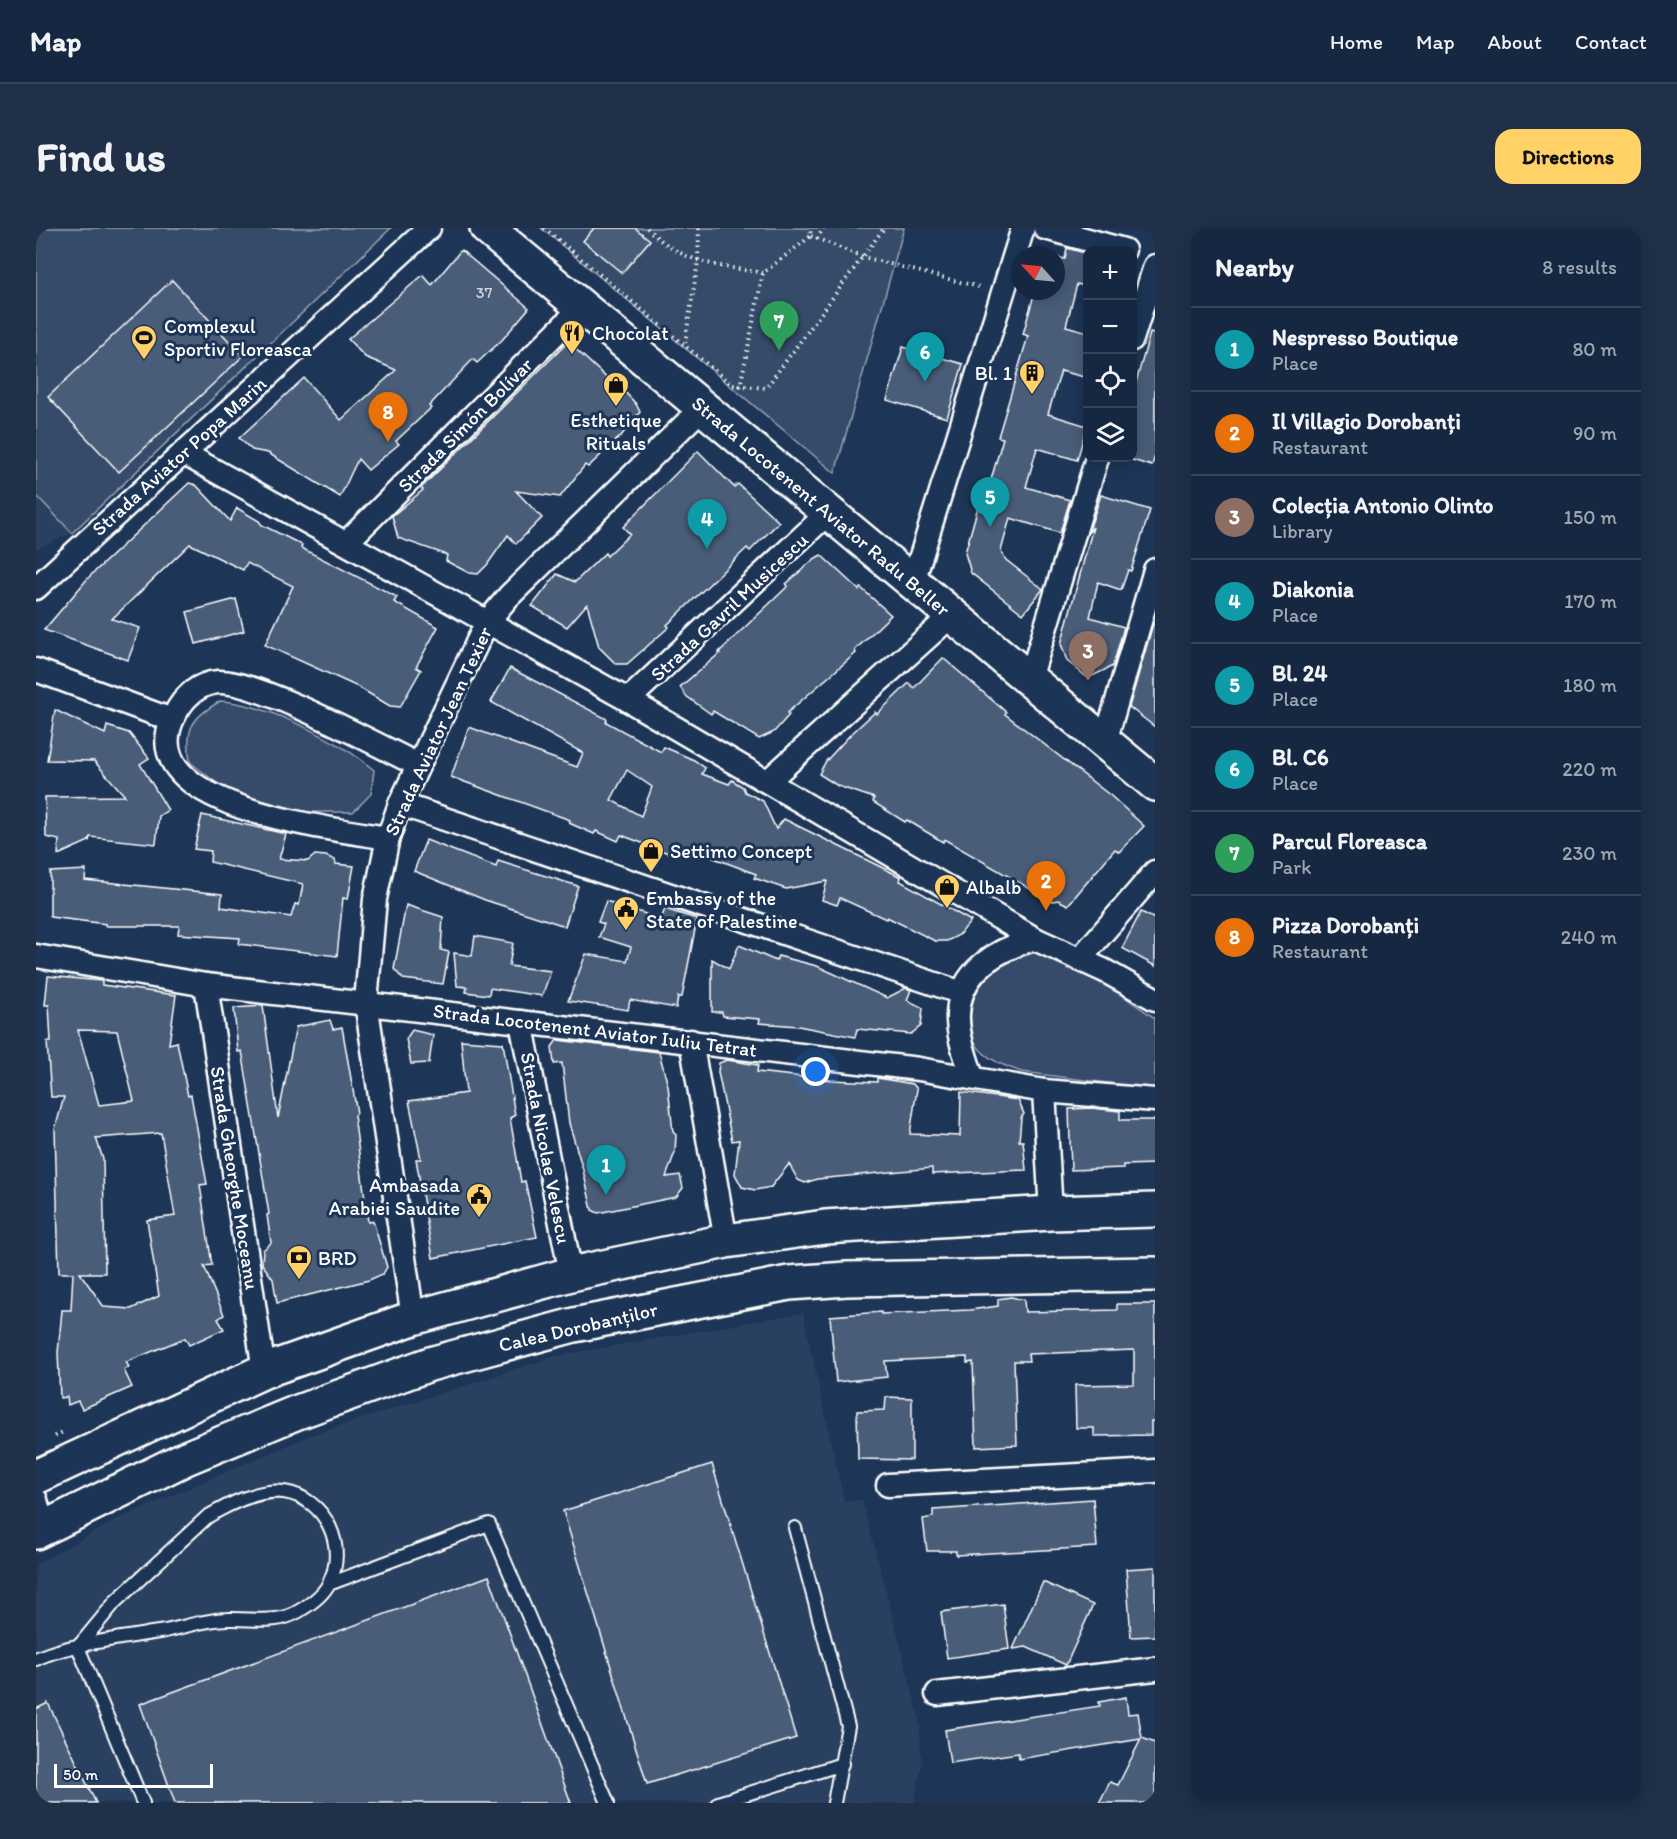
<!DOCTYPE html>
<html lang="en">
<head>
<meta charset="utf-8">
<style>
	:root { --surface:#162841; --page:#1f3048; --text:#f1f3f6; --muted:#9ea6b1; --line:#35445a; --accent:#ffd166 }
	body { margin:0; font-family:Itim,sans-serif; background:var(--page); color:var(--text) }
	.controls { position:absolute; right:18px; top:18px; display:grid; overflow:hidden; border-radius:12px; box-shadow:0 3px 15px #0003 }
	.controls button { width:54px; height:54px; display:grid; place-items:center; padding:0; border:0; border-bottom:2px solid var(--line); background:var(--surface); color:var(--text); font:30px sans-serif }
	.compass { position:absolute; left:975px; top:18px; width:54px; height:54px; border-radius:50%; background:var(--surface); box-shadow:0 3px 15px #0003; rotate:297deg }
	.scale { position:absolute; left:18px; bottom:15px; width:159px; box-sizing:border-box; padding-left:6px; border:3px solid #fff; border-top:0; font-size:16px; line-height:21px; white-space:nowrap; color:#fff; -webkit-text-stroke:4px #1d3557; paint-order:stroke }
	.you { position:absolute; left:780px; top:844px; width:21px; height:21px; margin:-15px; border:4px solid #fff; border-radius:50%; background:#1a73e8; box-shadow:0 0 0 9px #1a73e833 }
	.badge { display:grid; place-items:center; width:39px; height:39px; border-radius:50%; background:var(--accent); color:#fff; font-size:20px; font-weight:700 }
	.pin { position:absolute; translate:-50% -50px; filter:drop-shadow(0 2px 3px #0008) }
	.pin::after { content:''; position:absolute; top:32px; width:21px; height:18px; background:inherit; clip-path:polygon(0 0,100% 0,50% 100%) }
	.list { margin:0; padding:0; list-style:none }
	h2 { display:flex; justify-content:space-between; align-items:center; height:78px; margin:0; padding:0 24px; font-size:26px }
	h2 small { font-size:20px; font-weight:400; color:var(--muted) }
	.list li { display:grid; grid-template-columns:39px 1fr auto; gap:18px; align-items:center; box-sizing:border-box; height:84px; padding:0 24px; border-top:2px solid var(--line) }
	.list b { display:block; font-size:22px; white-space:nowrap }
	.list p { margin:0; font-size:20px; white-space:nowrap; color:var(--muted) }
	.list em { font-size:20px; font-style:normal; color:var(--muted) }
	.icon { flex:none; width:33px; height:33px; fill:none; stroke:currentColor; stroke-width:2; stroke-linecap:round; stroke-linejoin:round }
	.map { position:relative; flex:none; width:1119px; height:1575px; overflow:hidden; border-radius:18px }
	header { display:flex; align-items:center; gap:36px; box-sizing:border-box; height:84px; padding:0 30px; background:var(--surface); border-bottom:2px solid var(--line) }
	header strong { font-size:28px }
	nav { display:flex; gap:33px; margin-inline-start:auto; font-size:21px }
	.intro { display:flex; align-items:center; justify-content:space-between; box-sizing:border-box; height:144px; padding:0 36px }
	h1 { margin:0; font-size:42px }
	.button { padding:15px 27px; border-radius:18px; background:var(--accent); color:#111; font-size:21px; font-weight:700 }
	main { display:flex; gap:36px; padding:0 36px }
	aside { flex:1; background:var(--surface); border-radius:18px; box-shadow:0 3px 15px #0003 }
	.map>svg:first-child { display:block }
	.built { fill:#2a4161 }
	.green { fill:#364b69; stroke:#9aa5b4; stroke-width:1.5 }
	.building { fill:#4a5d79; stroke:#fff; stroke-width:1.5; fill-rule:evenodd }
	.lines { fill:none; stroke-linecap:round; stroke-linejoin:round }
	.lane-casing { stroke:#fff; stroke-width:16 }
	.street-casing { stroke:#fff; stroke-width:27 }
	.secondary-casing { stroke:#fff; stroke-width:38 }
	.primary-casing { stroke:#fff; stroke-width:38 }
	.path { stroke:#fff; stroke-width:4; stroke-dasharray:1.5 4.5; stroke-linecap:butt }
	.lane { stroke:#1d3557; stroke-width:12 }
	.street { stroke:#1d3557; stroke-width:22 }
	.secondary { stroke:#1d3557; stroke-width:33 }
	.primary { stroke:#1d3557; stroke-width:33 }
	.labels { text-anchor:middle; stroke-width:6; stroke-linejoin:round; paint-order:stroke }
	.number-label { font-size:16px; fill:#d2d6de }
	.poi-label { font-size:20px; fill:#fff; stroke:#1d3557; text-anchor:start }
	.street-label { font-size:20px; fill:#fff; stroke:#1d3557 }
</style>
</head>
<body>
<header>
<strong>Map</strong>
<nav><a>Home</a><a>Map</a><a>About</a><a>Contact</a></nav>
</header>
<div class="intro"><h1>Find us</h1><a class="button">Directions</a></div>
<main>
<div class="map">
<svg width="1119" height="1575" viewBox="0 0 1119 1575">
	<rect width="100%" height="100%" fill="#1d3557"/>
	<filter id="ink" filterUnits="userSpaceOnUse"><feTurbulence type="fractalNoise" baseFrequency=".0167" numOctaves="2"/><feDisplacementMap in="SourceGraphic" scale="12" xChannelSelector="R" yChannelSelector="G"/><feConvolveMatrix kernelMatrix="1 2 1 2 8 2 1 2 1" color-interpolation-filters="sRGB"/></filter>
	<g filter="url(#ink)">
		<g class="built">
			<polygon points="0,267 36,305 0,321"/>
			<polygon points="767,1085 808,1273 826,1272 883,1488 886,1538 878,1575 0,1575 0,1336 84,1290 273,1208 520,1128"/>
		</g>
		<g class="green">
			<polygon points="0,0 355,0 36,305 0,267"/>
			<polygon points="505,0 868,0 799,245"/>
			<path d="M184,473C229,475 304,513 338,542L335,566L317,584H247L196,567L154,534C150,499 154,492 184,473Z"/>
			<path d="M990,721C1037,726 1080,764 1119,790V861L986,844C929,826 929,805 940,751Z"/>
		</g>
		<g class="building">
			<polygon points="558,0 599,0 614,12 586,45 547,13"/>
			<polygon points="1031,20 1052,26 1052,59 1041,56 1030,98 1052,104 1052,150 1025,143 1012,186 1051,198 1041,232 1001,220 990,259 1034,272 1024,305 974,290 965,323 970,332 1007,361 987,386 935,345 929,325 945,268 950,269 967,210 962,209 992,108 987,106 999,63 1020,63 1020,29 1029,31"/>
			<polygon points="425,22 493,80 466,112 441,135 437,131 393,178 395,180 360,213 363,216 332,242 322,231 304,269 232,225 216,222 203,210 268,150 305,192 360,142 329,129 312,111 387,47 396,57"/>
			<polygon points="136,52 207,128 83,244 12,169"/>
			<polygon points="1114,105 1119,106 1119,228 1116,238 1096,232 1096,168"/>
			<polygon points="532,114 573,152 575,149 600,176 604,184 585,208 552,239 549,237 524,269 480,263 506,290 480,316 472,307 451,337 442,346 433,345 410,333 411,327 362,310 356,288 387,262 385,260"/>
			<polygon points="867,119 927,136 911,190 851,172"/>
			<polygon points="662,223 698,259 702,256 743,294 714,323 711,320 631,397 633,399 591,436 580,436 563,419 551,376 531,399 496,378 521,346 539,354 569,325 571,328 594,306 587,299"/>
			<polygon points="153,255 160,257 194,293 201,280 223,293 226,297 266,317 265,320 361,369 358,374 402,399 380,439 385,442 364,479 354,478 322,459 229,417 257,358 211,335 207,342 154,316 76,391 104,400 92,432 8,402 53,349"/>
			<polygon points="1065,267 1114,282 1095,343 1092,342 1085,362 1062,354 1054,389 1088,399 1077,438 1052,450 1031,433 1025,416 1057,299 1052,305"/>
			<polygon points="785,327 823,362 825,360 855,387 819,422 820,425 751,485 753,487 738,504 723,511 677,483 675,486 650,468 644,459 684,425 683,424 752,358 750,356 778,331"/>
			<polygon points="200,371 208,403 160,416 151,384"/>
			<polygon points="1117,396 1119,396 1119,499 1093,479"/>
			<polygon points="907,430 970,484 969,486 1075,568 1108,598 1083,624 1079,621 1032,677 1022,672 1012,674 998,663 908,611 907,614 871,592 869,594 837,574 838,570 802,558 783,546 790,533 814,507 839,484 841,486 873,455 878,460"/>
			<path d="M474,440L571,491L570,494L625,524L628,519L658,532L669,540L666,546L693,556L696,552L707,559L709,564L727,573L740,601L748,591L865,649L864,653L935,693L923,707L911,713H899L851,689L850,691L804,670L801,677L786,672L791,653L750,661L718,650L720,646L638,615L635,626L585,607L582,613L560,603L558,606L533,595L534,592L415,549L433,499L541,539L547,525L455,474ZM591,542L616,559L605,588L575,572Z"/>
			<polygon points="19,482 69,506 71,498 93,505 113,530 104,536 132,582 123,588 120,616 54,609 53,613 22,627 23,612 10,609 9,569 89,568 58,533 11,532"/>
			<polygon points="166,587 250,606 243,631 272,633 279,627 290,628 299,632 300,636 318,638 312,671 307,670 301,728 203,716 204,710 142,706 143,698 70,698 70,696 14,689 14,644 50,642 49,652 186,666 185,679 255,689 259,676 263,677 267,656 174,634 175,623 158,621"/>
			<polygon points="390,612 460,639 462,633 542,658 529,698 449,672 378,643"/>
			<polygon points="570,673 625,691 629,681 661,691 646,769 642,769 640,780 594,772 592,782 532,773 550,726 591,733 595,719 563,709 568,696 562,694"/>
			<polygon points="370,677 407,689 405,722 413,724 407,756 367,751 358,741"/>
			<polygon points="1105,684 1119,691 1119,738 1086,720"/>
			<polygon points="439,708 477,715 473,738 515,743 506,768 454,760 453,767 430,764 431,759 421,758 418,725 436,728"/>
			<polygon points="703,717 740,733 742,728 781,738 851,770 870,760 875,762 871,772 887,780 885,798 875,806 821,801 819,809 762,798 723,795 724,791 687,788 686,784 676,784 676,731 693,741"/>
			<path d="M12,748L66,753V757L140,767L133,816L141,814L152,868L155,867L171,956L164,957L176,1037L168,1038L188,1087L182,1091L188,1101L153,1117L149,1110L90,1134L93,1139L88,1142L96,1159L46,1181L42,1173L32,1177L31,1169L24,1170L22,1125L26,1082H35L37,1045H23L19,901L28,869H15L11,814H15L13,777H9ZM42,802L81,803L98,873L63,877ZM125,905L139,988L111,992L123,1068L95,1081L68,1079L44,1045H69L67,931L60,910Z"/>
			<polygon points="227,778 242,890 260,799 294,792 297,801 306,799 321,885 318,887 332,994 337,993 351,1039 347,1046 333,1052 241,1075 237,1051 226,1036 227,1022 235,1015 231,987 233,986 206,823 202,824 198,780"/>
			<polygon points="376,802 397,807 393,835 375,836 370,811"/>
			<polygon points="425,812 467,815 479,887 474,890 485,954 489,953 501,1009 397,1030 380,931 385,931 373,873 430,865"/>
			<polygon points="521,812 623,824 632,858 637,904 640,907 639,924 630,949 644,947 647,960 640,969 562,985 556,982 547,942 533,895 526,835 518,836 516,819"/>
			<polygon points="691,832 722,837 721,844 795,852 841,854 841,850 877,856 881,861 874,906 924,908 925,864 982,872 988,886 985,890 983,913 987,913 990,942 896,946 896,940 781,951 769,955 762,952 753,936 735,959 719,962 706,959 699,946 703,912 696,913 682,844 683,835"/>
			<polygon points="1056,880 1084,883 1084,892 1119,892 1119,936 1087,937 1087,940 1035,942 1033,881"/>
			<polygon points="975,1069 988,1072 989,1084 1081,1082 1081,1076 1119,1076 1119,1193 1115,1193 1115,1207 1058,1208 1058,1200 1040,1200 1039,1157 1098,1156 1098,1122 992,1126 993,1133 978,1133 981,1217 940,1219 937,1134 931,1135 931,1129 849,1133 851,1149 800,1154 794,1088 845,1084 845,1086 934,1082 962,1078 962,1071"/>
			<polygon points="850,1169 876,1170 876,1232 822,1231 821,1183 849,1182"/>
			<polygon points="676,1236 760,1510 611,1556 527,1283"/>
			<polygon points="1057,1271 1061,1319 920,1327 920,1323 891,1323 887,1291 897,1289 897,1282"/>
			<polygon points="1119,1339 1119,1408 1095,1409 1090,1341"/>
			<polygon points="453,1348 535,1575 139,1575 104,1476"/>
			<polygon points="1007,1354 1057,1377 1030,1437 990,1419 977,1421"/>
			<polygon points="967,1376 973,1421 911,1430 905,1384"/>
			<polygon points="1090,1469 1092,1486 1102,1485 1106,1510 1119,1515 1119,1575 1063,1575 1074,1554 1082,1557 1105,1511 983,1531 982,1525 914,1535 909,1502 1064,1478 1063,1474"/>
			<polygon points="12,1475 60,1575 0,1575 0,1481"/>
		</g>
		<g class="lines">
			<defs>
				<g id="lane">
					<polyline points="759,1300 812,1498 798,1575"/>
					<polyline points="293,1356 453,1296 572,1575"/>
					<path d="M0,1431C31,1416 94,1409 129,1403C149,1399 172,1391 192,1391C217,1390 240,1397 263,1383C273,1377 288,1366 293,1355C312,1319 290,1270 248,1264C222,1261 193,1276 171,1289L80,1373L42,1419L107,1575"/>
					<polyline points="682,1575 806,1536"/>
				</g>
				<g id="street">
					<polyline points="1009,0 1088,22"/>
					<polyline points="1096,111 1119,38"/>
					<polyline points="147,225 592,472 999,711 1069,743 1119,771"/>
					<polyline points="311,314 546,79"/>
					<polyline points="877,354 987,0"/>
					<polyline points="0,360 393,0"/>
					<polyline points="0,442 136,492"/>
					<polyline points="994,451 1061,230"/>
					<polyline points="592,472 793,284"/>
					<polyline points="1069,514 1119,342"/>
					<polyline points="732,553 916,387"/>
					<polyline points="364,576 926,765"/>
					<path d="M352,610C300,601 92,580 138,488C147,470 160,456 182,454C221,452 341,517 382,537"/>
					<polyline points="0,728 170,757 883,841 1008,863 1119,872"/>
					<polyline points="1044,731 1119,644"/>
					<polyline points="170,757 228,1143"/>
					<polyline points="485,794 535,1046"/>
					<polyline points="655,813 690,1013"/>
					<path d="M936,849C930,829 921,807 922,786C924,742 962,721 999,711"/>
					<polyline points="1008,863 1015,985"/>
					<polyline points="377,1090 330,774 339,671 352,610 364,576 451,394 473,368 667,179"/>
					<polyline points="852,1257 1119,1243"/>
					<polyline points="0,1272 7,1300"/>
					<polyline points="901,1466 1119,1441"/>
				</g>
				<polyline id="secondary" points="451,0 1119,556"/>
				<g id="primary">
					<polyline points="0,1249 228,1143 377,1090 535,1046 690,1013 789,999 1015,985 1119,982"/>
					<polyline points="0,1304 150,1230 259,1185 394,1136 538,1097 753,1055 811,1051 1119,1046"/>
				</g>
			</defs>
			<use href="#lane" class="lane-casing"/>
			<use href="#street" class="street-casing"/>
			<use href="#secondary" class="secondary-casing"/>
			<use href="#primary" class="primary-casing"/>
			<g class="path">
				<polyline points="508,0 696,157 730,160 848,0"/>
				<path d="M611,0C647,36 679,37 727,45"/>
				<polyline points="775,8 827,29 947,60"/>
				<polyline points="781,11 787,0"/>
				<polyline points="649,115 662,34 663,0"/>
				<polyline points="704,159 727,45 775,8 774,0"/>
				<polyline points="19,1208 27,1204"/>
			</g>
			<use href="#lane" class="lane"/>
			<use href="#street" class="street"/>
			<use href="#secondary" class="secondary"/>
			<use href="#primary" class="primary"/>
		</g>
	</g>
	<defs>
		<symbol id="restaurant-pin" viewBox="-11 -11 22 30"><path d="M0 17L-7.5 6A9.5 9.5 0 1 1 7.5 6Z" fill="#ffd166" stroke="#1d3557"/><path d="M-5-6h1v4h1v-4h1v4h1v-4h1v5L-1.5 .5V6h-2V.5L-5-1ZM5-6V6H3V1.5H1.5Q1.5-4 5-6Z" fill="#111"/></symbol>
		<symbol id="stadium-pin" viewBox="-11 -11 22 30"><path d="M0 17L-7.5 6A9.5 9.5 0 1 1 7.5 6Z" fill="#ffd166" stroke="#1d3557"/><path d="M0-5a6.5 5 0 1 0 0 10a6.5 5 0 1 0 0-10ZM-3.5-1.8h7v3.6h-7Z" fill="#111"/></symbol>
		<symbol id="building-pin" viewBox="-11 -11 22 30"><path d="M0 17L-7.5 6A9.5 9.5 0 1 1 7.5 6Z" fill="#ffd166" stroke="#1d3557"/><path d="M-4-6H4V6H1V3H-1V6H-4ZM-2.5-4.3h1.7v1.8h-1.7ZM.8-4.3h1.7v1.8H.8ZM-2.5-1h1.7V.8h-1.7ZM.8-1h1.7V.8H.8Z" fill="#111"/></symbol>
		<symbol id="shop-pin" viewBox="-11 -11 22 30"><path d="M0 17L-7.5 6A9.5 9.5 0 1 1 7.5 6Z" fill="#ffd166" stroke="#1d3557"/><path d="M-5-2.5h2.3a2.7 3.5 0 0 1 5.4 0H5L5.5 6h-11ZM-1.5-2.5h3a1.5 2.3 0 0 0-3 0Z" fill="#111"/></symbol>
		<symbol id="civic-pin" viewBox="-11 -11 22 30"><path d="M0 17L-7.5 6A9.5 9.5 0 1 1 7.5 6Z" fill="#ffd166" stroke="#1d3557"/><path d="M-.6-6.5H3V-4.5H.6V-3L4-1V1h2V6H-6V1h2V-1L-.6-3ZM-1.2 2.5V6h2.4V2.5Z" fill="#111"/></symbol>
		<symbol id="bank-pin" viewBox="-11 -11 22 30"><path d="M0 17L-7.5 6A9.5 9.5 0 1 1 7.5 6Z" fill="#ffd166" stroke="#1d3557"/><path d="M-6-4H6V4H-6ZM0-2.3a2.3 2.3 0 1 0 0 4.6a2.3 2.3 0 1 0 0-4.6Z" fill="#111"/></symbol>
	</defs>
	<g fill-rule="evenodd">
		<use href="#restaurant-pin" x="521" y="90" width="30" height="40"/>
		<use href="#stadium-pin" x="93" y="95" width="30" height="40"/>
		<use href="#building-pin" x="981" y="130" width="30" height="40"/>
		<use href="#shop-pin" x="565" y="142" width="30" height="40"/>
		<use href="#shop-pin" x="600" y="608" width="30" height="40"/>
		<use href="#shop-pin" x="896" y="644" width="30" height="40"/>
		<use href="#civic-pin" x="575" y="666" width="30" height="40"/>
		<use href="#civic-pin" x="428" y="953" width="30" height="40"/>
		<use href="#bank-pin" x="248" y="1015" width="30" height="40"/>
	</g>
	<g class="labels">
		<g class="number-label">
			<text x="448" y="70">37</text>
		</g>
		<g class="poi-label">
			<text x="128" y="105">Complexul<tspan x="128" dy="23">Sportiv Floreasca</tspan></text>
			<text x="556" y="112">Chocolat</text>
			<text x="976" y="152" text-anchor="end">Bl. 1</text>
			<text x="580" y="199" text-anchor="middle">Esthetique<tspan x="580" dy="23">Rituals</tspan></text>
			<text x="634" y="630">Settimo Concept</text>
			<text x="930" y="666">Albalb</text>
			<text x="610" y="677">Embassy of the<tspan x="610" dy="23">State of Palestine</tspan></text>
			<text x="424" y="964" text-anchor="end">Ambasada<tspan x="424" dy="23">Arabiei Saudite</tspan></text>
			<text x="282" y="1037">BRD</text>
		</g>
		<g class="street-label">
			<text transform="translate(429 197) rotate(-45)" y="7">Strada Simón Bolívar</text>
			<text transform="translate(143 228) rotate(-42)" y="7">Strada Aviator Popa Marin</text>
			<text transform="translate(785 278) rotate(40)" y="7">Strada Locotenent Aviator Radu Beller</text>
			<text transform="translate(693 379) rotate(-43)" y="7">Strada Gavril Musicescu</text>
			<text transform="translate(402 503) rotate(-65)" y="7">Strada Aviator Jean Texier</text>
			<text transform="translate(559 802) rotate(7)" y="7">Strada Locotenent Aviator Iuliu Tetrat</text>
			<text transform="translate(510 920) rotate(79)" y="7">Strada Nicolae Velescu</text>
			<text transform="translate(199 950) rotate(81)" y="7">Strada Gheorghe Moceanu</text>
			<text transform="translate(542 1099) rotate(-13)" y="7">Calea Dorobanților</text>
		</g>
	</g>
</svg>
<div class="controls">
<button>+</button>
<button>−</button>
<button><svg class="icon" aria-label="locate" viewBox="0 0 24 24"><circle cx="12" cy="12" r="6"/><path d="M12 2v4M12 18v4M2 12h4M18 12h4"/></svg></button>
<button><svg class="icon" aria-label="layers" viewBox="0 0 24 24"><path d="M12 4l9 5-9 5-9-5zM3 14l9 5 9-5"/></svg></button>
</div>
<svg class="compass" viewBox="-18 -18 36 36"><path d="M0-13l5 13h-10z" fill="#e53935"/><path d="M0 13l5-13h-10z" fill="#9ea6b1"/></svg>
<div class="scale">50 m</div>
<div class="you"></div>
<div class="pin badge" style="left:570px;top:967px;background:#0f9aa8">1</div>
<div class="pin badge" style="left:1010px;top:683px;background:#e8710a">2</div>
<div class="pin badge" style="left:1052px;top:453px;background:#8d6e63">3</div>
<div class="pin badge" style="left:671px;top:321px;background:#0f9aa8">4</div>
<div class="pin badge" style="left:954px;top:299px;background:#0f9aa8">5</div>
<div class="pin badge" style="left:889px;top:154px;background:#0f9aa8">6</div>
<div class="pin badge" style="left:743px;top:123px;background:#2e9e5b">7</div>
<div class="pin badge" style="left:352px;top:214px;background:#e8710a">8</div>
</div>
<aside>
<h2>Nearby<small>8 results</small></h2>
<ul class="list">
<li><span class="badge" style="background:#0f9aa8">1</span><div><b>Nespresso Boutique</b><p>Place</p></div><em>80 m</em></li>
<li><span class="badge" style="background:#e8710a">2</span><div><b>Il Villagio Dorobanți</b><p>Restaurant</p></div><em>90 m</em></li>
<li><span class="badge" style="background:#8d6e63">3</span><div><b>Colecția Antonio Olinto</b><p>Library</p></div><em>150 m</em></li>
<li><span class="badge" style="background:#0f9aa8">4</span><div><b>Diakonia</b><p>Place</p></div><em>170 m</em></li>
<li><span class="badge" style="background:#0f9aa8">5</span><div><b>Bl. 24</b><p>Place</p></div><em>180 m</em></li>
<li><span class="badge" style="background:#0f9aa8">6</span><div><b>Bl. C6</b><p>Place</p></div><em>220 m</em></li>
<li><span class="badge" style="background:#2e9e5b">7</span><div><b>Parcul Floreasca</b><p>Park</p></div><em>230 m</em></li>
<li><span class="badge" style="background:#e8710a">8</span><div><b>Pizza Dorobanți</b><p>Restaurant</p></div><em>240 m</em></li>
</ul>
</aside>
</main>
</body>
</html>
